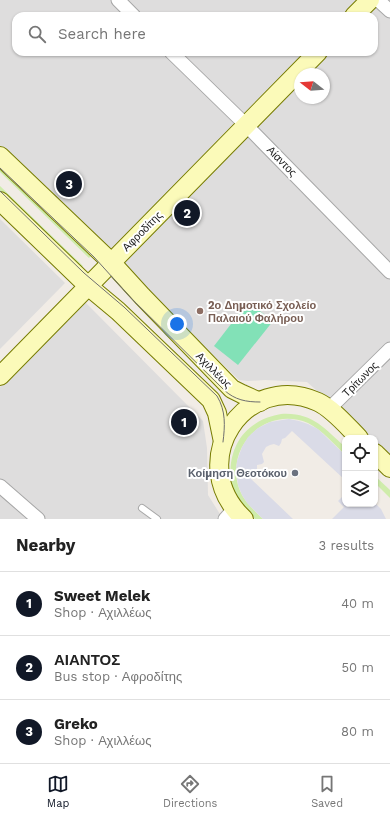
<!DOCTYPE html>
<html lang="en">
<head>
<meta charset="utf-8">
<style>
	:root { --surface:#fff; --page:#f2f2f2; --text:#222; --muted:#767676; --line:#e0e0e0; --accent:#111827 }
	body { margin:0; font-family:"Work Sans",sans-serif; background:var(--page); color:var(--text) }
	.controls { position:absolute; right:12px; bottom:12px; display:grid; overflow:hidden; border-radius:8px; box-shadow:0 1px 3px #0004 }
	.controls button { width:36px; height:36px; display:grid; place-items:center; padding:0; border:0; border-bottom:1px solid var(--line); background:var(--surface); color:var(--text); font:20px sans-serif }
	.compass { position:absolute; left:294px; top:68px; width:36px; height:36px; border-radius:50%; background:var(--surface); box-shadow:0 1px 3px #0004; rotate:287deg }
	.you { position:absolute; left:177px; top:324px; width:14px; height:14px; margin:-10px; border:3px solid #fff; border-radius:50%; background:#1a73e8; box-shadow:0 0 0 6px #1a73e833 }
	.badge { display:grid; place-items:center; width:26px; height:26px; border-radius:50%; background:var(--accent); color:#fff; font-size:13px; font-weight:700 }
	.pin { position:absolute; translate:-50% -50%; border:2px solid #fff; box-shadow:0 1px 4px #0006 }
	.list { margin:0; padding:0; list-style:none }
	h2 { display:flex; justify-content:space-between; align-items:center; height:52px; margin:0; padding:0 16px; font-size:17px }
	h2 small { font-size:13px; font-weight:400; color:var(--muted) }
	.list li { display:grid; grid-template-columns:26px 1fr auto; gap:12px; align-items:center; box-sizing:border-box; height:64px; padding:0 16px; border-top:1px solid var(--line) }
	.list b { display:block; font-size:15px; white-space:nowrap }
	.list p { margin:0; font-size:13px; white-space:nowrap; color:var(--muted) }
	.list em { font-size:13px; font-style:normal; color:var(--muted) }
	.icon { flex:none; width:22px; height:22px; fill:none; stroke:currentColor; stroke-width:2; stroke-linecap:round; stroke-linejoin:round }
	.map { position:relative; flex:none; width:390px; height:519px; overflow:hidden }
	.search { position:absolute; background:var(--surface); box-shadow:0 1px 3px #0004; left:12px; right:12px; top:12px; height:44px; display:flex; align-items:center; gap:10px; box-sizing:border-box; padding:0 14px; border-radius:12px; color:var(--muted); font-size:15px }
	.sheet { height:244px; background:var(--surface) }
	nav { display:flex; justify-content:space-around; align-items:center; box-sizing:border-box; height:56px; border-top:1px solid var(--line); background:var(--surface); font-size:11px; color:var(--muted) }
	nav a { display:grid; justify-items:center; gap:2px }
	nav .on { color:var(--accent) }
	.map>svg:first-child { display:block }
	.residential { fill:#dedddd; fill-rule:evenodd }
	.grass { fill:#cfecab }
	.pitch { fill:#82e1b7 }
	.plaza { fill:#dadbe7 }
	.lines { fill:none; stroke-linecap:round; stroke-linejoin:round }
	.lane-casing { stroke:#a7a7a7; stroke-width:8 }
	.street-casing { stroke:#a7a7a7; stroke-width:15 }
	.secondary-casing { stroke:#777c02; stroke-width:20 }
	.lane { stroke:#fff; stroke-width:6 }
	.street { stroke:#fff; stroke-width:13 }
	.secondary { stroke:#fbfab9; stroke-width:18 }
	.tram { stroke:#6e6e6e; stroke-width:1 }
	.education-dot { fill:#8d6e63; stroke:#fff; stroke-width:1.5 }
	.worship-dot { fill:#6b7280; stroke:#fff; stroke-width:1.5 }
	.labels { text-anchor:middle; stroke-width:4; stroke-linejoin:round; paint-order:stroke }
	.street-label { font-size:11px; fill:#202020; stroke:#fff }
	.education-label { font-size:11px; font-weight:bold; fill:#785e54; stroke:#fff; text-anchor:start }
	.worship-label { font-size:11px; font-weight:bold; fill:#5b616d; stroke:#fff; text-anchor:end }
</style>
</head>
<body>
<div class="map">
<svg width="390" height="519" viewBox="0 0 390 519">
	<rect width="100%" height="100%" fill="#f1ece6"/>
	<g class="residential">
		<path d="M0,0H390V455L375,442V438H370L307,382L265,380L248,381L239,380L0,149ZM16,16H374V52H16ZM300,74H324V98H300Z"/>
		<polygon points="0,219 65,283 0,349"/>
		<polygon points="84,301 203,421 207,448 208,495 223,519 0,519 0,387"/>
	</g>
	<g class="grass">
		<polygon points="0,164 94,253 89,258 0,172"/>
		<polygon points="0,186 83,266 79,270 0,194"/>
		<path d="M281,414C312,412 324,428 345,447V455C334,444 322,430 308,423C267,406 227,444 238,485C242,500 253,509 263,519H255C249,512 242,506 237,498C224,473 231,439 255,424C263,418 272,416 281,414Z"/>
		<polygon points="375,476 390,490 390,498 375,483"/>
	</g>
	<polygon class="pitch" points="248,302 273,321 238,365 214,346"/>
	<g class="plaza">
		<polygon points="289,419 299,421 308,424 318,429 345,455 345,480 292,431 285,438 282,439 281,443 279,446 274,444 270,445 266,447 262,454 264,462 262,464 257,465 257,469 249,477 293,519 263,519 247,503 242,495 238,485 236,471 237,461 242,447 248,437 258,428 270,422 282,420"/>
		<polygon points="345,494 345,504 375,504 375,503 381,509 386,519 332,519 344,507 338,501"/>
	</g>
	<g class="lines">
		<defs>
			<polyline id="lane" points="142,508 157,519"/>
			<g id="street">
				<polyline points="118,0 134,16"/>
				<polyline points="378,0 390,11"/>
				<polyline points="171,52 246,125 390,272"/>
				<polyline points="329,409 390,349"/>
				<polyline points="0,486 38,519"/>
				<polyline points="225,519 234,509"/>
			</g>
			<g id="secondary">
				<polyline points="354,16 370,0"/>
				<polyline points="0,156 111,262 142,296 232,389 242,394 260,402"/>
				<polyline points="0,201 88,286 118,311 211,400 217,413 223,442"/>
				<polyline points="0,376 318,52"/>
				<polyline points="375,453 390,468"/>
				<path d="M244,519C183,462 245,369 318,402C333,409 347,426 359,438"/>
			</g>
		</defs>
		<use href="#lane" class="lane-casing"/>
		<use href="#street" class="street-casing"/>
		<use href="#secondary" class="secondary-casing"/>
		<use href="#lane" class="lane"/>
		<use href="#street" class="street"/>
		<use href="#secondary" class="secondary"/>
		<g class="tram">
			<path d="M0,168L94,257L132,299L224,390C235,400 246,402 260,402"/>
			<path d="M0,191L84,273L124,307L217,396C226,411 225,426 223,442"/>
		</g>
	</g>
	<circle class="education-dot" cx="200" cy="311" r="4"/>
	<circle class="worship-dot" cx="295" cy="473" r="4"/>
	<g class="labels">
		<g class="street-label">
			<text transform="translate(282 161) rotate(46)" y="4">Αίαντος</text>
			<text transform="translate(142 231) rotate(-45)" y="4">Αφροδίτης</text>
			<text transform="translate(214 370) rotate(45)" y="4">Αχιλλέως</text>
			<text transform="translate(360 379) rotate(-45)" y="4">Τρίτωνος</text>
		</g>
		<g class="education-label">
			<text x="208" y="309">2ο Δημοτικό Σχολείο<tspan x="208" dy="13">Παλαιού Φαλήρου</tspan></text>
		</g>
		<g class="worship-label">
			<text x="287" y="477">Κοίμηση Θεοτόκου</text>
		</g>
	</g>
</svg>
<div class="controls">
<button><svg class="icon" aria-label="locate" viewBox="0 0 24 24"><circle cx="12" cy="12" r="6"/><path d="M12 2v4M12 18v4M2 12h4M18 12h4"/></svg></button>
<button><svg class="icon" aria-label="layers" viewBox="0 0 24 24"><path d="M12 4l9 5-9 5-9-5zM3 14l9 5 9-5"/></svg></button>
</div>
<svg class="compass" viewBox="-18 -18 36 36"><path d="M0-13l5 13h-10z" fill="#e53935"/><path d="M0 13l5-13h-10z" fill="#767676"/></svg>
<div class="you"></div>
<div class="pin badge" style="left:184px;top:422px">1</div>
<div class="pin badge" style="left:187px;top:213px">2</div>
<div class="pin badge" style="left:69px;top:184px">3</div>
<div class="search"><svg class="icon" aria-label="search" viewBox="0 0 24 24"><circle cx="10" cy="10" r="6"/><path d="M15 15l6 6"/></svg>Search here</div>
</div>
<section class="sheet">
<h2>Nearby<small>3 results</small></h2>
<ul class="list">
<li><span class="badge">1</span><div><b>Sweet Melek</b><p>Shop · Αχιλλέως</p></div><em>40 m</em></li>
<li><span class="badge">2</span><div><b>ΑΙΑΝΤΟΣ</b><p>Bus stop · Αφροδίτης</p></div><em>50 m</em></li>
<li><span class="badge">3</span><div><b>Greko</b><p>Shop · Αχιλλέως</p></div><em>80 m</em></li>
</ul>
</section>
<nav>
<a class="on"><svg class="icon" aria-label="map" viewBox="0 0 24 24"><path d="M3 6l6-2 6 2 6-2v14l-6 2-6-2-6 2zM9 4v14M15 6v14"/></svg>Map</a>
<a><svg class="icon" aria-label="directions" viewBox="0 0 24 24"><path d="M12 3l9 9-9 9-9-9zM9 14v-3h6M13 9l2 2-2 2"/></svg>Directions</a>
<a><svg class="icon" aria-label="saved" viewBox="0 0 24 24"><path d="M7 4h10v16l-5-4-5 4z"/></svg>Saved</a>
</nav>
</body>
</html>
